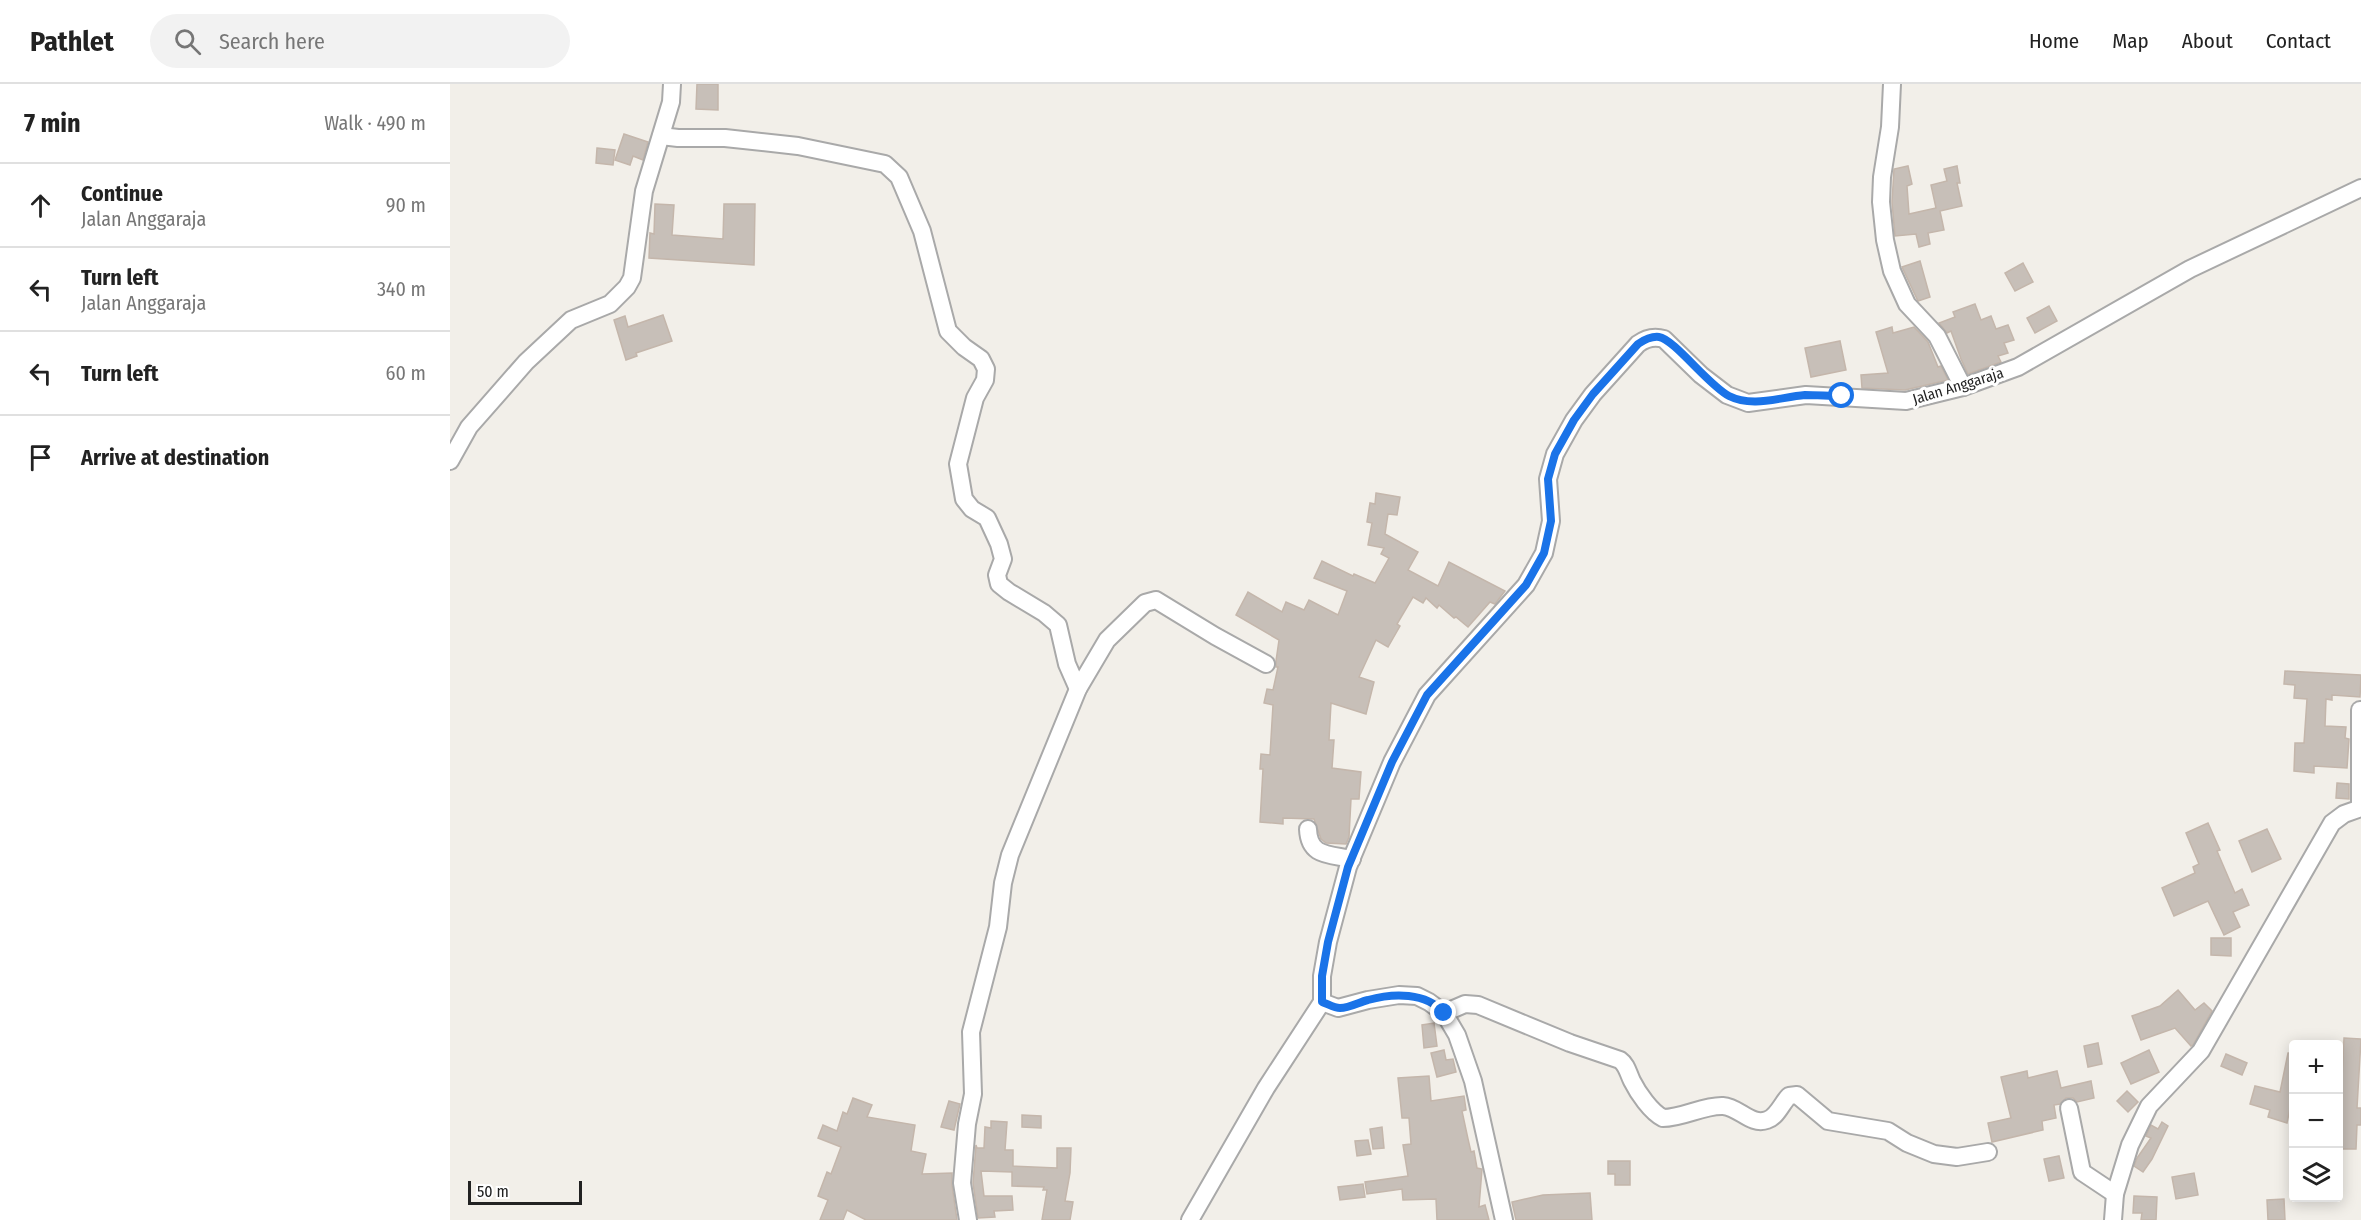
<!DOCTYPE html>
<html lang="en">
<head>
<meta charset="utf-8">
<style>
	:root { --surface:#fff; --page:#f2f2f2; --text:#222; --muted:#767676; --line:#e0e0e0 }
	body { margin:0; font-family:"Fira Sans Condensed",sans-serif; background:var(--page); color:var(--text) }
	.controls { position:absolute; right:18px; bottom:18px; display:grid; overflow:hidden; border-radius:6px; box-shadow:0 3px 15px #0003 }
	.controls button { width:54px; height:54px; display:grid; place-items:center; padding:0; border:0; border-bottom:2px solid var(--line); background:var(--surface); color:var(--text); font:30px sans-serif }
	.scale { position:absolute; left:18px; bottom:15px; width:114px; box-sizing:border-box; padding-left:6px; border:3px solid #222; border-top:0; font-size:16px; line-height:21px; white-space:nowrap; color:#222; -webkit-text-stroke:4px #fff; paint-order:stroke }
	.stop { position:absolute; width:18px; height:18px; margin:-14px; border:4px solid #1a73e8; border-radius:50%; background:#fff }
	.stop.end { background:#1a73e8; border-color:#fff; box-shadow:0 2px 6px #0008 }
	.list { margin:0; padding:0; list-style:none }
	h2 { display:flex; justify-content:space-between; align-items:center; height:78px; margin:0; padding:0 24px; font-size:26px }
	h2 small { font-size:20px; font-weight:400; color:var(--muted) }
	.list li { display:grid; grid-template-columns:39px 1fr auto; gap:18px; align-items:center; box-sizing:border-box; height:84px; padding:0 24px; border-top:2px solid var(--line) }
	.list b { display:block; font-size:22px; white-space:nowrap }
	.list p { margin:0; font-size:20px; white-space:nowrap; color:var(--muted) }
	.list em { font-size:20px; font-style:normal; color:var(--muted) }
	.icon { flex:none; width:33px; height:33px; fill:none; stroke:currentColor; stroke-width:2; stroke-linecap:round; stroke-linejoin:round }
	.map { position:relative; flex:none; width:1911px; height:1136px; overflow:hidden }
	header { display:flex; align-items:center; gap:36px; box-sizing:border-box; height:84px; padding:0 30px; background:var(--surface); border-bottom:2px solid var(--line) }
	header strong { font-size:28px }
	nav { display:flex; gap:33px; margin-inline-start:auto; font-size:21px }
	.search { width:420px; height:54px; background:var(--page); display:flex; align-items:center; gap:15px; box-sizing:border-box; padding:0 21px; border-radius:33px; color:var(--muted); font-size:22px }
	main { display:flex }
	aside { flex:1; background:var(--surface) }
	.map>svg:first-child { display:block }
	.building { fill:#c7bfb8; stroke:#c4b6ab; stroke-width:1.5 }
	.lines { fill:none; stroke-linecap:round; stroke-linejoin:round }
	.minor-casing { stroke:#a9a9a9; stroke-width:20 }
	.minor { stroke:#fff; stroke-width:16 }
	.route { stroke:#1a73e8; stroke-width:8 }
	.labels { text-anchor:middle; stroke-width:6; stroke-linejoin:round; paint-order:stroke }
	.street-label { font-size:15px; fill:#222; stroke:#fff }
</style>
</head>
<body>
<header>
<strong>Pathlet</strong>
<div class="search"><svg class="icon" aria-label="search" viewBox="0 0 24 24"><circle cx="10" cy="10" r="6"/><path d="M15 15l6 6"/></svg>Search here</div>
<nav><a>Home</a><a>Map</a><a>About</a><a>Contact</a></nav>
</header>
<main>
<aside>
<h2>7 min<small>Walk · 490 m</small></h2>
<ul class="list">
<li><svg class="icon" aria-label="ahead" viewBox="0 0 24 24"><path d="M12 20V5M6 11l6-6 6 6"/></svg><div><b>Continue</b><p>Jalan Anggaraja</p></div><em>90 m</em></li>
<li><svg class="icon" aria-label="left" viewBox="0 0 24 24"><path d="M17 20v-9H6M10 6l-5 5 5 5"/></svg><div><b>Turn left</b><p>Jalan Anggaraja</p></div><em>340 m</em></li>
<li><svg class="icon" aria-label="left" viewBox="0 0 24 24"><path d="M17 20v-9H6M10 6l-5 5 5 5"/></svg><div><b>Turn left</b></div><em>60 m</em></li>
<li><svg class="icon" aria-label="arrive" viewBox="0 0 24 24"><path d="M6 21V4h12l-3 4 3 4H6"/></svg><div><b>Arrive at destination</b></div></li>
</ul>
</aside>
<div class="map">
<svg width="1911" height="1136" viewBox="0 0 1911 1136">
	<rect width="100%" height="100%" fill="#f2efe9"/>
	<g class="building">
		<polygon points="247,0 268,0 268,26 246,25"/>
		<polygon points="174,50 198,58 193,76 183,72 180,81 165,76"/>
		<polygon points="147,64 165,66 163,81 146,79"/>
		<polygon points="1458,82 1462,100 1457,102 1459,130 1486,124 1481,101 1497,97 1494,85 1507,82 1510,99 1507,99 1512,122 1490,127 1494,146 1478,149 1480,160 1469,163 1466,150 1445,152 1442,118 1444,85"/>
		<polygon points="205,120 224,121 222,151 273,155 274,120 305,120 304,181 199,174 200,149 204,150"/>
		<polygon points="1470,177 1480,213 1468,217 1452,183"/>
		<polygon points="1573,179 1583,198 1565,207 1555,189"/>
		<polygon points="1525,220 1531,236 1541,232 1546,245 1558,241 1564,256 1554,259 1558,269 1548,272 1551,278 1518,290 1511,275 1501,247 1497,249 1489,239 1505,233 1503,228"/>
		<polygon points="1599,222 1607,237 1585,249 1577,234"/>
		<polygon points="213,231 222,257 186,269 187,272 176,276 164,236 175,232 178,243"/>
		<polygon points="1442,243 1443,249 1464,243 1478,258 1488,283 1491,282 1498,296 1455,306 1412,304 1411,291 1438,289 1426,248"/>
		<polygon points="1390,257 1396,286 1361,293 1355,264"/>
		<polygon points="926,409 950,413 947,431 938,430 935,450 968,468 958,486 988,502 999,478 1055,507 1045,520 1040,518 1018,543 1006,533 1004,534 989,521 987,524 976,514 973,519 963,513 947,540 950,542 938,563 926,556 909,593 924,598 916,630 881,619 879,656 884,656 882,684 911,688 909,715 901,715 899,753 896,760 876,759 871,755 864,735 833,734 833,740 810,738 813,685 810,685 811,670 820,671 823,621 814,619 817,605 823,606 828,583 826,583 826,577 829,556 786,531 798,508 832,528 836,518 854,526 859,516 888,531 897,507 864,494 872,477 903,492 904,490 925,499 939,474 931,470 934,464 918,461 922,439 917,438 920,419 925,420"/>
		<polygon points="1835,587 1911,591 1910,613 1882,611 1882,616 1876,615 1875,642 1896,643 1895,654 1899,655 1897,684 1864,682 1864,689 1844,687 1845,659 1854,659 1857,615 1844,614 1845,601 1834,600"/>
		<polygon points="1887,699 1899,700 1899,715 1886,714"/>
		<polygon points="1758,739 1770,766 1767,767 1785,809 1792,805 1799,821 1783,828 1790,843 1774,851 1758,817 1724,832 1712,804 1745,789 1743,783 1749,780 1736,749"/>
		<polygon points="1817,745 1831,775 1802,788 1789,757"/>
		<polygon points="1761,854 1781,854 1781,872 1761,871"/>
		<polygon points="1728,906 1745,926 1754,919 1762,927 1743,961 1741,962 1725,944 1691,956 1682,932 1710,922"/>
		<polygon points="984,939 987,962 974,964 972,941"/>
		<polygon points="1894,954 1911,955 1907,1024 1911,1024 1911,1041 1907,1041 1906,1065 1888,1065 1888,1016 1891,1016"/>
		<polygon points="1648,959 1652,980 1638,983 1634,962"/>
		<polygon points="994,966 996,976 1003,975 1006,988 987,993 981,969"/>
		<polygon points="1699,966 1709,988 1681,1000 1671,979"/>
		<polygon points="1838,969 1844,970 1844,1005 1837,1039 1818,1033 1820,1026 1800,1020 1805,1002 1830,1008"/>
		<polygon points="1776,970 1797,979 1792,991 1771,982"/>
		<polygon points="1577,987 1578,994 1607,987 1611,1004 1641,997 1644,1014 1627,1018 1623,1014 1616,1014 1610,1020 1604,1021 1606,1034 1592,1037 1593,1046 1542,1058 1538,1039 1561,1034 1551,993"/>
		<polygon points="979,992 981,1017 1014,1012 1016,1026 1012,1027 1018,1055 1021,1068 1024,1067 1027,1084 1032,1085 1029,1123 1035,1121 1039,1136 987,1136 986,1115 953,1116 952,1105 917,1110 915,1098 958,1092 953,1061 961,1060 959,1034 952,1034 948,994"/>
		<polygon points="1677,1007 1688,1018 1678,1028 1667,1017"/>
		<polygon points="403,1014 422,1021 417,1033 465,1041 461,1067 476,1070 472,1090 502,1089 502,1101 507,1136 416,1136 397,1126 393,1136 370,1136 378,1116 368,1112 377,1088 381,1090 391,1063 368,1054 373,1041 387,1047 393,1028 397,1030"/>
		<polygon points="499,1017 510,1020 504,1046 491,1043"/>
		<polygon points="572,1031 591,1032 591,1044 572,1043"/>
		<polygon points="541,1037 557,1038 555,1066 563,1066 563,1082 607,1084 607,1064 621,1064 620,1089 615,1117 623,1118 620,1136 592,1136 597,1106 593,1106 594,1103 562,1102 562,1088 531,1087 534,1112 562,1112 563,1126 544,1127 545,1133 528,1134 523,1099 526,1061 527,1064 534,1064 535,1043 541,1044"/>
		<polygon points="1712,1038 1718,1042 1702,1075 1693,1088 1684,1082 1687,1074 1701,1054 1696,1052 1701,1041 1708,1045"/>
		<polygon points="932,1043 934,1064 923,1065 920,1045"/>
		<polygon points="918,1056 921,1070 907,1072 905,1057"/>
		<polygon points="1609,1072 1614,1094 1599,1097 1594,1075"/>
		<polygon points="1158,1077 1180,1077 1180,1101 1165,1101 1165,1090 1158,1090"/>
		<polygon points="1744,1089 1748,1111 1726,1115 1722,1093"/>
		<polygon points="913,1100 915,1113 890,1116 888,1103"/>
		<polygon points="1140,1109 1142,1136 1066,1136 1062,1118 1093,1111"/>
		<polygon points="1684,1112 1707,1113 1706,1136 1691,1136 1692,1129 1683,1129"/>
		<polygon points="1834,1115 1835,1136 1818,1136 1817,1116"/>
	</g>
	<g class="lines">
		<defs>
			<g id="minor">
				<polyline points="1442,0 1440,43 1432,93 1431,118 1435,156 1442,187 1457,220 1487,252 1513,303"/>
				<polyline points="211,52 228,54 275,54 348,62 435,80 449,93 472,147 498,247 514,263 531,275 536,285 535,296 525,314 508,380 514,415 522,425 537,434 549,460 553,475 547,491 549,500 559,508 594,529 608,541 617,580 628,605"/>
				<polyline points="0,377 19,343 76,278 121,236 160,220 177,203 182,194 194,107 221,18 222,0"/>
				<polyline points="1910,626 1910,724"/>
				<path d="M858,745C859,773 879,770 902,775"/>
				<path d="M872,918V892L878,858L898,783L942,678L977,611L1076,501L1094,469L1101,437L1098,395L1105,370L1124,336L1143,310L1188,260C1196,254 1204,252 1214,255L1251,291L1277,311L1298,319L1356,311L1456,317L1513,303L1568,283L1740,185L1911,104"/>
				<polyline points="872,918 888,924 918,916 949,911 967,912 979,918 994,929 1007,951 1023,997 1054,1136"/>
				<path d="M994,929L1015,920L1028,921L1120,959L1170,976C1177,981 1178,989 1182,997C1188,1009 1201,1028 1213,1034C1233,1034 1254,1021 1273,1022C1289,1023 1301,1042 1317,1036C1327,1033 1332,1019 1339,1012L1347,1011L1378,1037L1438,1047L1457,1059L1484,1070L1507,1073L1538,1068"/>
				<polyline points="1619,1024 1632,1088 1665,1110"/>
				<polyline points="518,1136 512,1099 517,1040 523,1010 521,948 548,843 553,799 560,771 628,605 657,556 695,519 706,516 765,552 816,580"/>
				<polyline points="740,1136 816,1004 872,918"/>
				<polyline points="1663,1136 1665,1110 1680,1061 1699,1022 1751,967 1882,739 1894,730 1911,724"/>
			</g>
		</defs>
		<use href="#minor" class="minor-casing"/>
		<use href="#minor" class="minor"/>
	</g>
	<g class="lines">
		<path class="route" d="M994,929C976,908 943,909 918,916C909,918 900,924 890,924C884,924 878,920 872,918V892L878,858L898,783L942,678L977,611L1076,501L1094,469L1101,437L1098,395L1105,370L1124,336L1143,310L1188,260C1194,256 1201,252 1209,253C1224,255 1259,302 1279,312C1303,324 1330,313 1355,311C1367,311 1380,312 1392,312"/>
	</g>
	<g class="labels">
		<g class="street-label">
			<text transform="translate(1508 302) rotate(-17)" y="5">Jalan Anggaraja</text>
		</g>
	</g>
</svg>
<div class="controls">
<button>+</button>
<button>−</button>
<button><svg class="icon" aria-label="layers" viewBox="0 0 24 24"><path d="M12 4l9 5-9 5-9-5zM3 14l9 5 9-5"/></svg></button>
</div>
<div class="scale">50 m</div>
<div class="stop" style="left:1392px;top:312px"></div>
<div class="stop end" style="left:994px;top:929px"></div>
</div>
</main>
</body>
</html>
